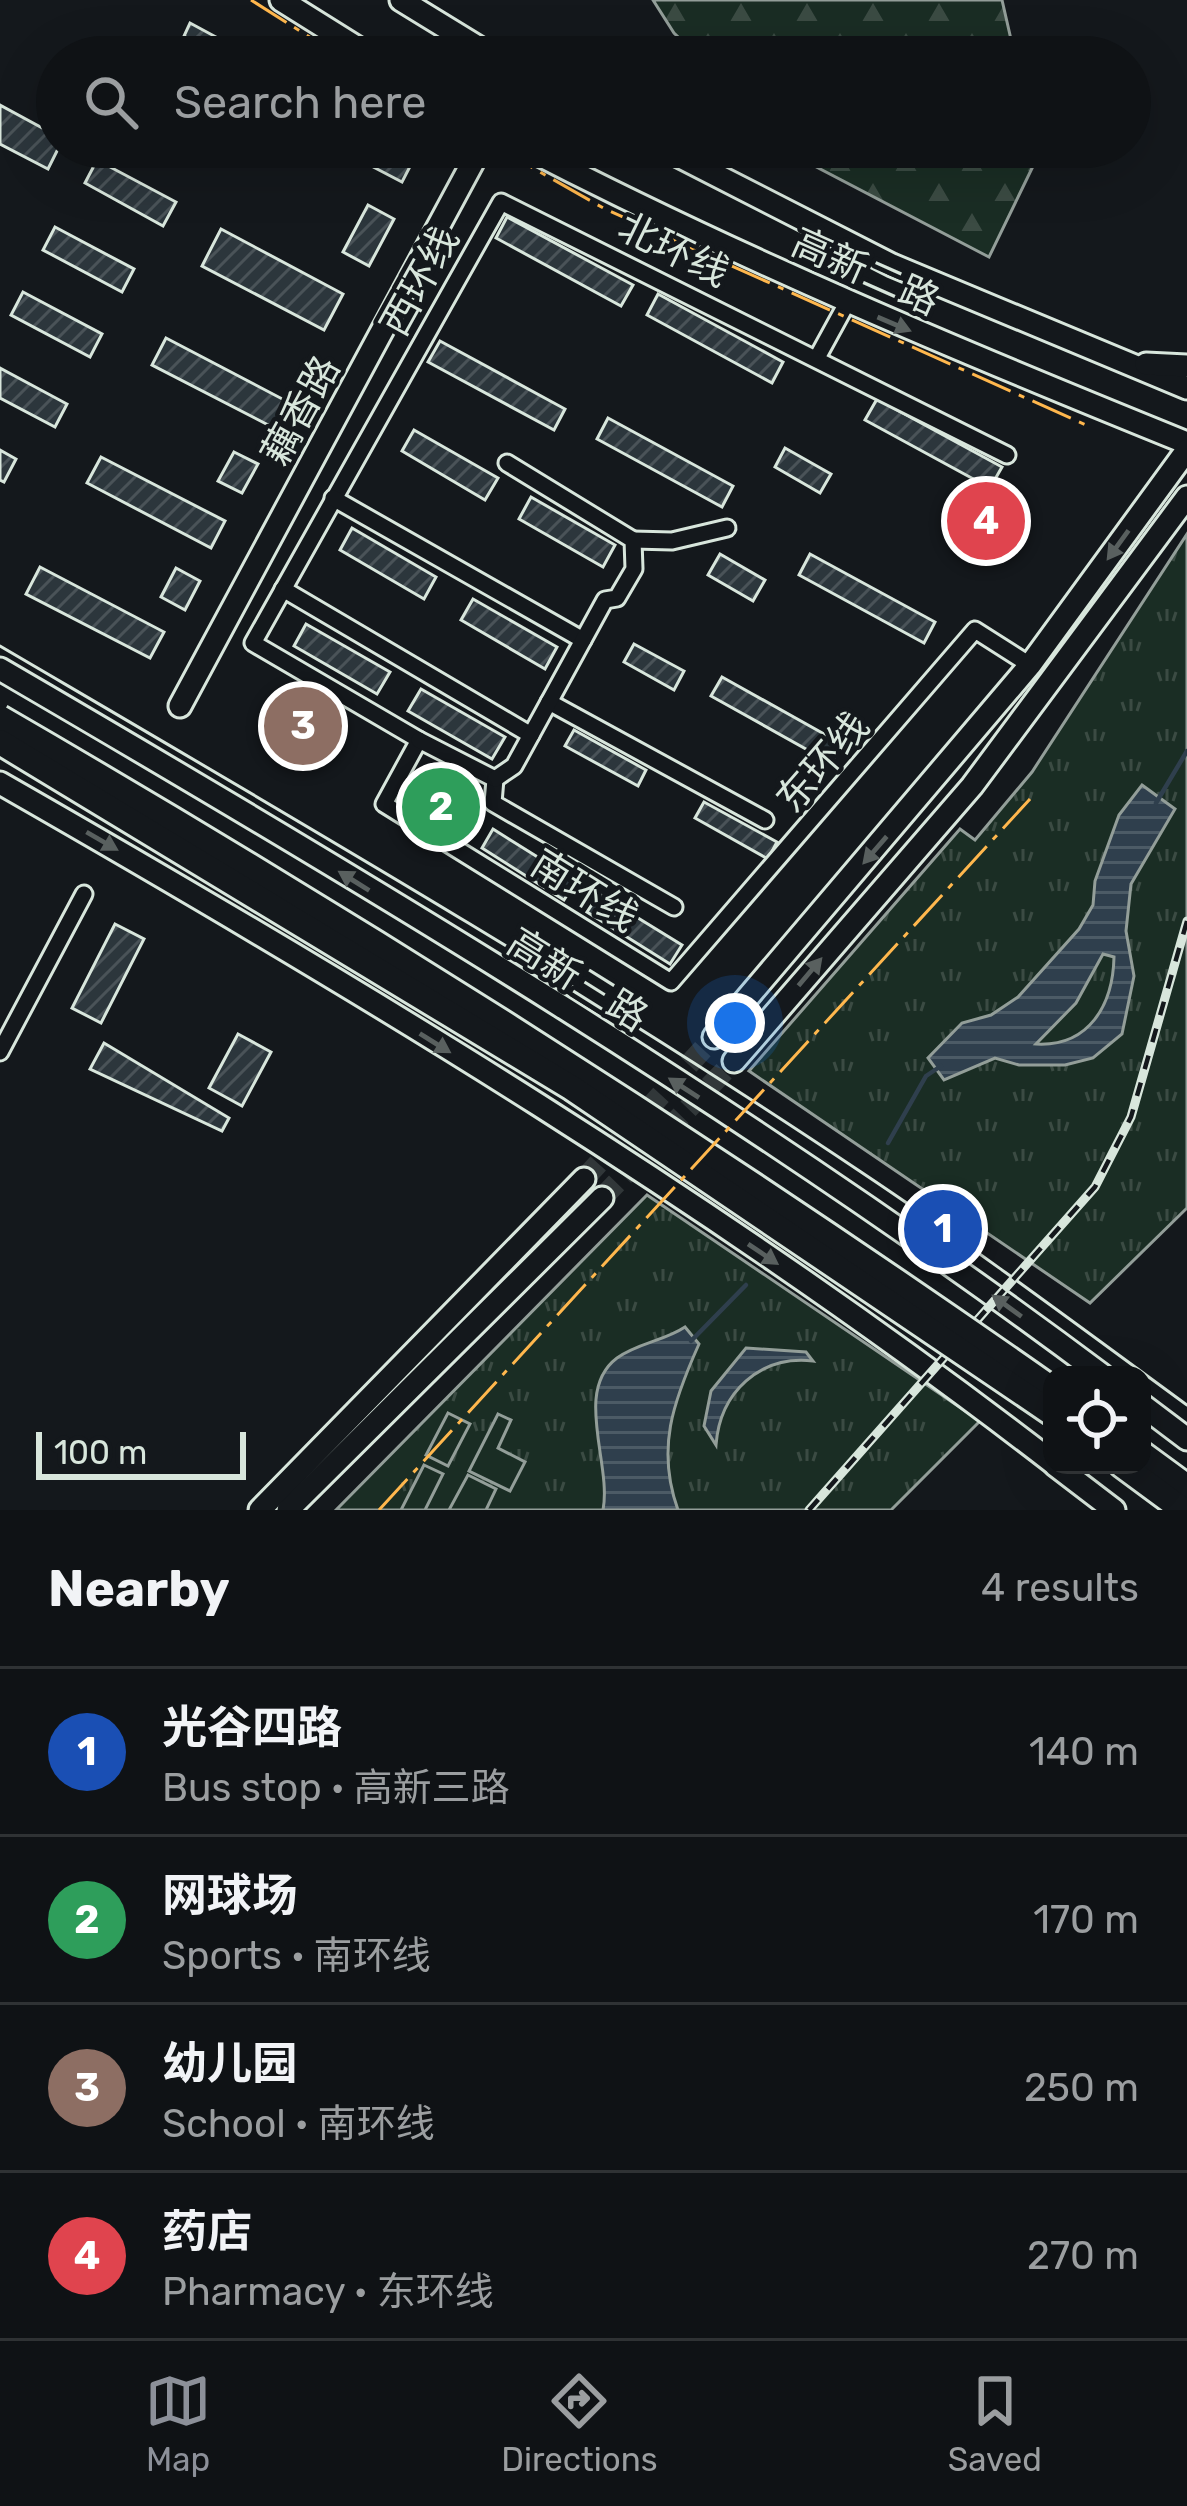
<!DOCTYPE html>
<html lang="en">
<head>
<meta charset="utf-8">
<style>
	:root { --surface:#0f1215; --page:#181b1e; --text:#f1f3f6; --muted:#9b9ea0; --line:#2f3234; --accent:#8c9099 }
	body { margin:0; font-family:Rubik,"Noto Sans SC",sans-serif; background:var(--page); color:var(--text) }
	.controls { position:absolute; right:36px; bottom:36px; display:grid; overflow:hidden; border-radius:24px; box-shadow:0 12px 48px #0002 }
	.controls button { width:108px; height:108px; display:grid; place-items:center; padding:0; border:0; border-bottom:3px solid var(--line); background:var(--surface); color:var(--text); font:60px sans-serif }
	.scale { position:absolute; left:36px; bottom:30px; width:210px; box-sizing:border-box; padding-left:12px; border:6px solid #d8e6dc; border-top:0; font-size:33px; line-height:42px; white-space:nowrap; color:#d8e6dc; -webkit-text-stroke:9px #14181c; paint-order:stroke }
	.you { position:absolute; left:735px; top:1023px; width:42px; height:42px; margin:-30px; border:9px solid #fff; border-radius:50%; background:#1a73e8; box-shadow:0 0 0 18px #1a73e833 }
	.badge { display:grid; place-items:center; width:78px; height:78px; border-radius:50%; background:var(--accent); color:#fff; font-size:39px; font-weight:700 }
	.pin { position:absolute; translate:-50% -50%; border:6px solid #fff; box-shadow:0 3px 12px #0006 }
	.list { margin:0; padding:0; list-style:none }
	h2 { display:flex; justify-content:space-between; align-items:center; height:156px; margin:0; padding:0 48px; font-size:51px }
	h2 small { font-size:39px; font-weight:400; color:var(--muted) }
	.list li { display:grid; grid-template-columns:78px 1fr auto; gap:36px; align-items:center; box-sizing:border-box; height:168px; padding:0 48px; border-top:3px solid var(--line) }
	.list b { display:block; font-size:45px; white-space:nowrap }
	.list p { margin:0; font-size:39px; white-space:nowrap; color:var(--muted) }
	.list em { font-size:39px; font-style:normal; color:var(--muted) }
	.icon { flex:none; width:66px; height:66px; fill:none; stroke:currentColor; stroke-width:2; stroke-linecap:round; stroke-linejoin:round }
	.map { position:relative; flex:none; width:1187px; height:1510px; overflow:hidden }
	.search { position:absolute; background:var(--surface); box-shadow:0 12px 48px #0002; left:36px; right:36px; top:36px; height:132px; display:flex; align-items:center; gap:30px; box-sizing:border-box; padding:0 42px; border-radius:66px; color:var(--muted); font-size:45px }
	.sheet { height:828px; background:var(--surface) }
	nav { display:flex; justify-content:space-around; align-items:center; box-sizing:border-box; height:168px; border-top:3px solid var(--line); background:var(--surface); font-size:33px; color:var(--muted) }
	nav a { display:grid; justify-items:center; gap:6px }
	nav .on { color:var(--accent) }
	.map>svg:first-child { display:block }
	.grass { fill:url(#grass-tufts); stroke:#939e99; stroke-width:3 }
	.forest { fill:url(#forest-firs); stroke:#939e99; stroke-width:3 }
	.pitch { fill:#1a2d24; stroke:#939e99; stroke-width:3 }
	.water { fill:url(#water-rules); stroke:#939e99; stroke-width:3; fill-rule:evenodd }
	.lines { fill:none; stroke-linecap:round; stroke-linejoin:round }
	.stream { stroke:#2f3f4d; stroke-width:4.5 }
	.building { fill:url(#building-hatch); stroke:#d8e6dc; stroke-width:3 }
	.major-tunnel { stroke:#313739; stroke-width:21; stroke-dasharray:21 10; stroke-linecap:butt }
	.minor-casing { stroke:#d8e6dc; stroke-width:21 }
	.major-casing { stroke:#d8e6dc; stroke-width:27 }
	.highway-casing { stroke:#d8e6dc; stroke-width:30 }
	.minor { stroke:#14181c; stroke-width:15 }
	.major { stroke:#14181c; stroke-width:21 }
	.highway { stroke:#14181c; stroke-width:24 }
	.tram { stroke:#d8e6dc; stroke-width:3 }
	.rail-casing { stroke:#d8e6dc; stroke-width:9 }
	.rail { stroke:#14181c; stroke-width:4.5; stroke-dasharray:14; stroke-linecap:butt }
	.highway-bridge-casing { stroke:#d8e6dc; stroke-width:30; stroke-linecap:butt }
	.highway-bridge { stroke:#14181c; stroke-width:24 }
	.power { stroke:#ffb74d; stroke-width:3; stroke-dasharray:42 9 6 9; stroke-linecap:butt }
	.oneway { fill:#59605f }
	.labels { text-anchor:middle; stroke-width:9; stroke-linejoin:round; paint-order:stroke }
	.street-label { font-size:39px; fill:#d8e6dc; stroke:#14181c }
</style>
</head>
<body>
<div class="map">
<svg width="1187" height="1510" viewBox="0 0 1187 1510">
	<defs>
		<pattern id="grass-tufts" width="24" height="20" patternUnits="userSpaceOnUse" patternTransform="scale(3)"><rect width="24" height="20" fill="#1a2d24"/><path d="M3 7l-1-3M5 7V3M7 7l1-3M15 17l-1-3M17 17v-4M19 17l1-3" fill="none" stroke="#3b4b43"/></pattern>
		<pattern id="forest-firs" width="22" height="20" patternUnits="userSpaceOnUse" patternTransform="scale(3)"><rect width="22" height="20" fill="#1a2d24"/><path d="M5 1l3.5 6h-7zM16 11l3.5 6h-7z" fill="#3b4b43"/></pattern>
		<pattern id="water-rules" width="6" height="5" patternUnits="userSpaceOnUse" patternTransform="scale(3)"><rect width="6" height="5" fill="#2f3f4d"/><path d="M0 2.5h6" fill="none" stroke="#4c5b66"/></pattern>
		<pattern id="building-hatch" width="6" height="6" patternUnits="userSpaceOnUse" patternTransform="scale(3)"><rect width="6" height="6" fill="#2c363c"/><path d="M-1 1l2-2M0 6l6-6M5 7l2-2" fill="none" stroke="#4a5358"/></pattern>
	</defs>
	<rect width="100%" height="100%" fill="#14181c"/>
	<g class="grass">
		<polygon points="1187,534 1187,1208 1090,1303 749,1071 960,829 975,840 1032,772"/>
		<polygon points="647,1195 980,1421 891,1510 336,1510"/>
	</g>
	<g class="forest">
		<polygon points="653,0 1002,0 1015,57 699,57 674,33"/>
		<polygon points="791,147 1035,147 1037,158 989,257 805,161"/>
	</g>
	<g class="pitch">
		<polygon points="424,784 469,809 457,830 412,805"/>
		<polygon points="448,1413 470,1424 448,1466 426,1455"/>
		<polygon points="498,1414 511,1420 498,1448 525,1462 510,1491 469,1471"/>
		<polygon points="424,1465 443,1474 425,1510 401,1510"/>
		<polygon points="468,1475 496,1489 486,1510 449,1510"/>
	</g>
	<g class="water">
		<path d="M1142,785L1175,809L1131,884L1126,931L1134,976L1122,1034L1093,1058L1065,1065H1019L995,1058L944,1080L928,1058L962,1023L991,1015L1018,997L1079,929L1093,905L1095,881L1119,815ZM1103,954L1114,957C1113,1005 1089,1047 1036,1044L1076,1003Z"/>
		<path d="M685,1327L699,1344C673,1402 656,1449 678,1510H603C612,1464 573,1391 617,1358C638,1343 664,1341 685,1327Z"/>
		<path d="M746,1348L806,1352L813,1361C760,1355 720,1392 716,1445L704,1426L711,1391Z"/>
	</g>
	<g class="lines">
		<g class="stream">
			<polyline points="1156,803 1187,751"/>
			<polyline points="888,1143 926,1076 941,1066"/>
			<polyline points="691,1341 746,1285"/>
		</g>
	</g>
	<g class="building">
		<polygon points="190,23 253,57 223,57 184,36"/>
		<polygon points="0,105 57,136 59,147 48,169 0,144"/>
		<polygon points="335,147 401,147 416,155 402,182"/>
		<polygon points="97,160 176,202 163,226 85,183"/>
		<polygon points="368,205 394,219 369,266 343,252"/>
		<polygon points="507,217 633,285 621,306 496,238"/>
		<polygon points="55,227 134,269 122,292 43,250"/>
		<polygon points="221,229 343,294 324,330 202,266"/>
		<polygon points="23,292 102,334 90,357 11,315"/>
		<polygon points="658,294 783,362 772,383 647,315"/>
		<polygon points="166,338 290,403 276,429 152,365"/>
		<polygon points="440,341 565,409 554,430 428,362"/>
		<polygon points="0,368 67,404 55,427 0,398"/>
		<polygon points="877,399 1002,467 990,488 865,420"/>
		<polygon points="608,418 733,486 722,507 597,439"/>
		<polygon points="414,430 498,478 485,500 402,451"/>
		<polygon points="785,448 831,474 820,493 775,467"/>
		<polygon points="0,450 16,459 4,482 0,480"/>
		<polygon points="234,452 258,464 242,493 218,481"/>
		<polygon points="101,457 225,521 211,548 87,483"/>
		<polygon points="531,497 615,545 603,567 519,519"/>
		<polygon points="352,528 436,577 424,599 340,550"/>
		<polygon points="720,554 765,580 753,601 708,575"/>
		<polygon points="810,554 935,622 924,643 799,575"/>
		<polygon points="40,567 164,632 150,658 26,594"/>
		<polygon points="176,568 200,581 185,610 161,597"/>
		<polygon points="473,599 557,647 545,669 461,620"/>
		<polygon points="306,624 390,672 377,694 294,646"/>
		<polygon points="634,644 684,671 674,690 624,662"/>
		<polygon points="722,677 842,744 831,763 711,696"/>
		<polygon points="421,689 505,737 492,759 408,711"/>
		<polygon points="574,730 646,770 638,786 565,746"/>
		<polygon points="704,802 777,842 768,859 695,818"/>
		<polygon points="493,829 576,881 564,900 482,848"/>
		<polygon points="599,894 682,945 670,964 587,912"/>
		<polygon points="115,924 144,939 101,1023 72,1008"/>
		<polygon points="238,1034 271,1052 242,1106 209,1088"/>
		<polygon points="104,1043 229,1118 222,1131 90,1069"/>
	</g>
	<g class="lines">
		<g class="major-tunnel">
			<polyline points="584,1179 714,1037"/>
			<polyline points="602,1198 734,1061"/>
		</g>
		<defs>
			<g id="minor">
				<polyline points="818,356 847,303"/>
				<polyline points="1007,455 501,202 253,643 419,740 384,804 671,982 975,630 1030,665"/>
				<polyline points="333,498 583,640"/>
				<polyline points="633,540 672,541 727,528"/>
				<polyline points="283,589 531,735"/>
				<polyline points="549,702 765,820"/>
				<polyline points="419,740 495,779 493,803 674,907"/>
				<polyline points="495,779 514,766 605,600 617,598 634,569 633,540 507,463"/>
				<polyline points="0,1052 84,894"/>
			</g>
			<g id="major">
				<polyline points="281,0 372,57"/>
				<polyline points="401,0 494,57"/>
				<path d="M524,147C740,259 962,352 1187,443"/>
				<polyline points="661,147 892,265 1187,388"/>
				<polyline points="1146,364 1187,366"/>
				<path d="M0,669C376,888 753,1114 1102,1375"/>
				<polyline points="180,706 481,147"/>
				<path d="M0,783C362,990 722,1207 1052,1462"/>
				<polyline points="714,1037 1030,665 1187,450"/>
				<polyline points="734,1061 972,786 1187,497"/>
				<polyline points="1142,1405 1187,1439"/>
				<polyline points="1055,1465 1114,1510"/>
				<polyline points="260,1510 584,1179"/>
				<polyline points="288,1510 602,1198"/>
			</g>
			<g id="highway">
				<polyline points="1142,1454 1187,1487"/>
				<polyline points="1122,1465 1183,1510"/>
			</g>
		</defs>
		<use href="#minor" class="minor-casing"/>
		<use href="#major" class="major-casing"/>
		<use href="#highway" class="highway-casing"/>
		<use href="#minor" class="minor"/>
		<use href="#major" class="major"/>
		<use href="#highway" class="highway"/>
		<path class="tram" d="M0,646C290,816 582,985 861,1172C972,1246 1079,1326 1187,1405"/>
		<defs>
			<polyline id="rail" points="809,1510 1095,1187 1131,1117 1187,921"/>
		</defs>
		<use href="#rail" class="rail-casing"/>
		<use href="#rail" class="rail"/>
		<defs>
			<g id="highway-bridge">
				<path d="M0,718C361,927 711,1150 1052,1389"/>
				<polyline points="0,742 572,1088 1052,1413"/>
			</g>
		</defs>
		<use href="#highway-bridge" class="highway-bridge-casing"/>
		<use href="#highway-bridge" class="highway-bridge"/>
		<g class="power">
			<polyline points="251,0 341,57"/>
			<polyline points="496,147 605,209 1086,425"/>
			<polyline points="379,1510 1030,799"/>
		</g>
	</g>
	<defs><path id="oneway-solid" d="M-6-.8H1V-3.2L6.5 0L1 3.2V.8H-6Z" transform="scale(3)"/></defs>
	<g class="oneway">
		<use href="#oneway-solid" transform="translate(894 324) rotate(23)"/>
		<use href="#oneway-solid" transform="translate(1118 545) rotate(126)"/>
		<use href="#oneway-solid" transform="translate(102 841) rotate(30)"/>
		<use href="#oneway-solid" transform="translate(875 850) rotate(131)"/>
		<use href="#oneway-solid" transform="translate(354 881) rotate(-148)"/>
		<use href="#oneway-solid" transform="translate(810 972) rotate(-50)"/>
		<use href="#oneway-solid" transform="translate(435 1043) rotate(32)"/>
		<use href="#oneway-solid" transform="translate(684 1088) rotate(-147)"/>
		<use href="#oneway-solid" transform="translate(763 1254) rotate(34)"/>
		<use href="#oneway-solid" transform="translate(1007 1306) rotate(-144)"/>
	</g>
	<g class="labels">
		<g class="street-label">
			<text transform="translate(674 249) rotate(26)" y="14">北环线</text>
			<text transform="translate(866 271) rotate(24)" y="14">高新二路</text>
			<text transform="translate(419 281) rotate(-61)" y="14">西环线</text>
			<text transform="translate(300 410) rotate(-61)" y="14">藕香路</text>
			<text transform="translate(822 762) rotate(-49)" y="14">东环线</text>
			<text transform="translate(585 890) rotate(32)" y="14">南环线</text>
			<text transform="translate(578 979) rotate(32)" y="14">高新三路</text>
		</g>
	</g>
</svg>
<div class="controls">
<button><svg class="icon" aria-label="locate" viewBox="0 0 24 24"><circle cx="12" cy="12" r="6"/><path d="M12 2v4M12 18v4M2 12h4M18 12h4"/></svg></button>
</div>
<div class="scale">100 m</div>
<div class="you"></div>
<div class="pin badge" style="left:943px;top:1229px;background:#1a4fb4">1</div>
<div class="pin badge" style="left:441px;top:807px;background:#2e9e5b">2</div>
<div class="pin badge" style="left:303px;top:726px;background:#8d6e63">3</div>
<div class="pin badge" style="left:986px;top:521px;background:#e0444e">4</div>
<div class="search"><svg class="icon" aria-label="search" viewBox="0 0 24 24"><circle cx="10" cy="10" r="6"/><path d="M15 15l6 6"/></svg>Search here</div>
</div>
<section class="sheet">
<h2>Nearby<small>4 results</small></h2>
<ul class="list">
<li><span class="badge" style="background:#1a4fb4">1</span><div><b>光谷四路</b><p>Bus stop · 高新三路</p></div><em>140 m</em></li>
<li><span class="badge" style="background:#2e9e5b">2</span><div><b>网球场</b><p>Sports · 南环线</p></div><em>170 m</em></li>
<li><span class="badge" style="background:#8d6e63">3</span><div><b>幼儿园</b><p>School · 南环线</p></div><em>250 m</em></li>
<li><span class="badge" style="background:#e0444e">4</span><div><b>药店</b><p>Pharmacy · 东环线</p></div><em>270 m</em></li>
</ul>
</section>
<nav>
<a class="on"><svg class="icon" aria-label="map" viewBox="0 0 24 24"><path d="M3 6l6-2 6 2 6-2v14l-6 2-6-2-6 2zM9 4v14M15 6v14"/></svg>Map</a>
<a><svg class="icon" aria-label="directions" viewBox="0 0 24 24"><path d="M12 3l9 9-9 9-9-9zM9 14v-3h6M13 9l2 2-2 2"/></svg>Directions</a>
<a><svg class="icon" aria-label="saved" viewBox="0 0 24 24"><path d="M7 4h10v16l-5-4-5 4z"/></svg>Saved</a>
</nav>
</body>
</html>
